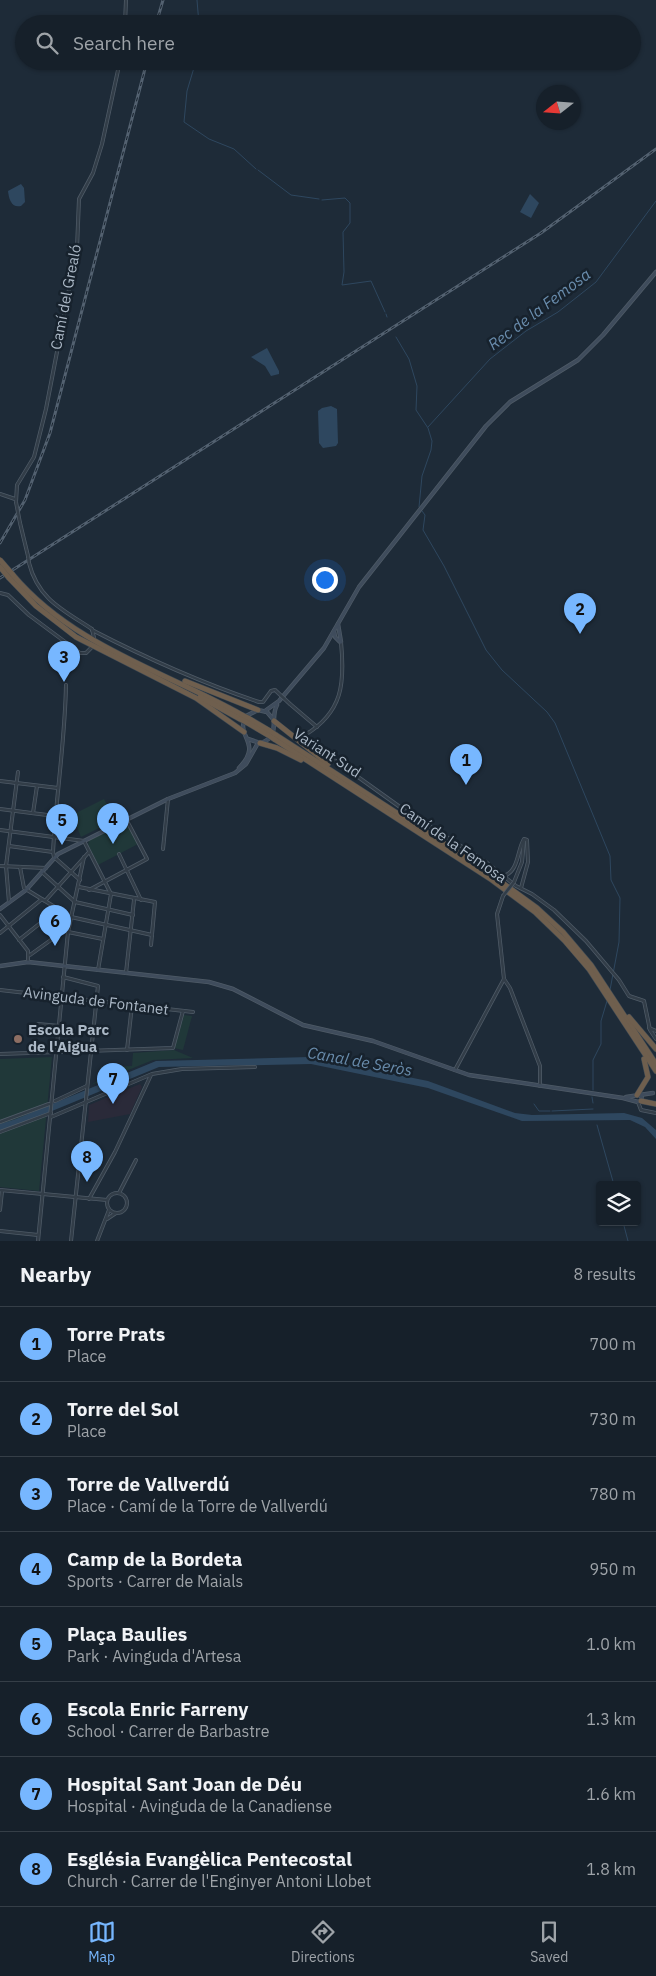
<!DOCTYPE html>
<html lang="en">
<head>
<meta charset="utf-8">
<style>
	:root { --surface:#16202a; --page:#232d36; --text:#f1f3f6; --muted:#9ea3a8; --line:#353e47; --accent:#77b7ff }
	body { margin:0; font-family:"IBM Plex Sans",sans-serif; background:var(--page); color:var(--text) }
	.controls { position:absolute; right:15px; bottom:15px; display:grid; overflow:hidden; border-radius:5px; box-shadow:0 1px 4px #0004 }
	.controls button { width:45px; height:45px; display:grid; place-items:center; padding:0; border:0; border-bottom:1px solid var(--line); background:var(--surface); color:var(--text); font:25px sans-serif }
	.compass { position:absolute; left:536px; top:85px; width:45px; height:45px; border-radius:50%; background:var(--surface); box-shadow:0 1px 4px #0004; rotate:253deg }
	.you { position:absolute; left:324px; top:579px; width:18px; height:18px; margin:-12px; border:4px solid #fff; border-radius:50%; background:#1a73e8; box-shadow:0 0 0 8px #1a73e833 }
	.badge { display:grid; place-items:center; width:32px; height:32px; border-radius:50%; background:var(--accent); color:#111; font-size:16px; font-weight:700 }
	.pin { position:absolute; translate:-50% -41px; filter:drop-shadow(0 1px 2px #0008) }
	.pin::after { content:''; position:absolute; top:26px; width:18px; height:15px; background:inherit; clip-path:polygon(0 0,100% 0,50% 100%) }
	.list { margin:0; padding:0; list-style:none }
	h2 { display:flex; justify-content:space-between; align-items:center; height:65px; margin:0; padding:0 20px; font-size:21px }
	h2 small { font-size:16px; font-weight:400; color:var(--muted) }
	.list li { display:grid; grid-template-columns:32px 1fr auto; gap:15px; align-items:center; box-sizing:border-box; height:75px; padding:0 20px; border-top:1px solid var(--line) }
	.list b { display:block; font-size:19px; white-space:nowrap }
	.list p { margin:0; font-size:16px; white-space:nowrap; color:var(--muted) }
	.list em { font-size:16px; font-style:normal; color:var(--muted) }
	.icon { flex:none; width:28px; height:28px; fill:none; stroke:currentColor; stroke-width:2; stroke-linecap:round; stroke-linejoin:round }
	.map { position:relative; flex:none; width:656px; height:1241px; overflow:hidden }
	.search { position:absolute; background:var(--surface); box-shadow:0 1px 4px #0004; left:15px; right:15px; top:15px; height:55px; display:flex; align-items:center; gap:12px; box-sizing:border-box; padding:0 18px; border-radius:28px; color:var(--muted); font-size:19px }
	.sheet { height:665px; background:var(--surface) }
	nav { display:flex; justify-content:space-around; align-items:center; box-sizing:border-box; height:70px; border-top:1px solid var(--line); background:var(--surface); font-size:14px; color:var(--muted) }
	nav a { display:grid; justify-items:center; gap:2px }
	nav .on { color:var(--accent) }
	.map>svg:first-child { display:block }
	.medical { fill:#2a2a39 }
	.green { fill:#203839 }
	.water { fill:#2e475f }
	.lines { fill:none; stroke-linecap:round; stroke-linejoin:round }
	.stream { stroke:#2e475f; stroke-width:1 }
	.street-casing { stroke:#4f5b67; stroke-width:4 }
	.secondary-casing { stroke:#4f5b67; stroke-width:4.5 }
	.highway-casing { stroke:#3c4853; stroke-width:6 }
	.street { stroke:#323d48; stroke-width:2.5 }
	.secondary { stroke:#3f4c5c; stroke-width:3 }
	.highway { stroke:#6f5f4e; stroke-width:5 }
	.rail-casing { stroke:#536170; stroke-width:3 }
	.rail { stroke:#17222d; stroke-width:1; stroke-dasharray:4; stroke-linecap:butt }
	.street-bridge-casing { stroke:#4f5b67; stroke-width:4; stroke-linecap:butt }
	.highway-bridge-casing { stroke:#3c4853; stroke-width:6; stroke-linecap:butt }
	.street-bridge { stroke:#323d48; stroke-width:2.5 }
	.highway-bridge { stroke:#6f5f4e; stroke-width:5 }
	.education-dot { fill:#8d6e63; stroke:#17222d; stroke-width:2 }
	.labels { text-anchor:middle; stroke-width:5; stroke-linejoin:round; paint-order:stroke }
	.street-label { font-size:15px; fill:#abb8c6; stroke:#17222d }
	.poi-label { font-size:15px; font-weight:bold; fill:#abb8c6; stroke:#17222d; text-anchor:start }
	.water-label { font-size:16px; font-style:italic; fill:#698cac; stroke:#17222d }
</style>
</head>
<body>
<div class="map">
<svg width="656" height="1241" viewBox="0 0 656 1241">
	<rect width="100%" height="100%" fill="#1e2b38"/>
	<polygon class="medical" points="140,1084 142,1087 130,1114 88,1122 89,1105"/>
	<g class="green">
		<polygon points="104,799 115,820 81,837 72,815"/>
		<polygon points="126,822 138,844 98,865 88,845 89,840"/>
		<polygon points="184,1015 192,1016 183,1050 174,1048"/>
		<polygon points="174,1050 193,1058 153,1060 91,1085 100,1079 101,1066 106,1074 113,1071 111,1067 132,1066 133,1053"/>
		<polygon points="52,1057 39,1191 0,1187 0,1059"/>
	</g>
	<g class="water">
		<path d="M21,184L24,188L25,202L21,206C11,208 9,199 8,191Z"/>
		<polygon points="530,194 539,203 531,218 520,212"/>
		<polygon points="267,348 279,371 279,374 271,376 265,366 251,357"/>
		<polygon points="331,406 337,409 338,443 336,446 323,448 319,443 318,411 322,408"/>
		<polygon points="309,1057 428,1081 515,1113 532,1115 624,1113 642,1118 656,1130 656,1139 645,1127 630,1120 522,1121 428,1088 311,1064 159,1067 18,1125 0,1130 0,1124 16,1119 156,1061"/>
	</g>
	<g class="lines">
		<g class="stream">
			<polyline points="197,0 199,24"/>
			<polyline points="196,61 187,91 184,122 209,139 234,149 256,169"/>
			<polyline points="258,170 291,195 319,199"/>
			<polyline points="322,200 345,198 350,203 350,223 343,232 344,272 342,285 371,281 385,312"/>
			<polyline points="386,314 387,317"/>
			<polyline points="396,337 409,359 417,386 416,410 428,428 432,441 431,450 422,476 419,507 425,515 423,530 444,566 486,650 502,670 547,712 555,723 610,856 611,880 620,898 619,942 610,990"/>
			<polyline points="428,427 490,359 526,331 558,312 596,282 656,201"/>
			<polyline points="593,1090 593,1060 601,1044 601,1021 607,1001"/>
			<polyline points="592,1097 593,1103"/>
			<polyline points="534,1104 539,1111 550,1111"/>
			<polyline points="552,1111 593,1109"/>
			<polyline points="597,1125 614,1185"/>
			<polyline points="623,1222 628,1241"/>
		</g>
		<defs>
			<g id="street">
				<polyline points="125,24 126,0"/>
				<polyline points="0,494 15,499"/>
				<polyline points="16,502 17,485 34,457 46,409 77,248 79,199 93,173 102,144 120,61"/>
				<polyline points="20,523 28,556"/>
				<path d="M29,563C38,599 63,610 92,629L94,638"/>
				<polyline points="0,593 8,595 29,615 80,653 86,653 91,648"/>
				<path d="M92,630C146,658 202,683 259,702H263L271,691L275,690"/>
				<path d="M341,642C345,683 343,712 305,735V739L407,812L486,862L516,886L532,894L554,910L586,941L619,980L629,996L644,1001L650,1030L656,1039"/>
				<path d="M66,685C65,741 56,796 53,852L54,857L80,880"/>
				<polyline points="290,704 317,727"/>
				<polyline points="0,781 58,788"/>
				<polyline points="0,809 55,816"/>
				<polyline points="33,813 37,786"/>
				<polyline points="0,830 84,841 111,894 98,970"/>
				<polyline points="9,846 53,852"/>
				<polyline points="163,849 168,799"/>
				<polyline points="119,854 141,900"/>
				<polyline points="0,866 46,868"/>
				<polyline points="20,867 24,888 71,917 152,935"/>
				<polyline points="42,872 75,902 133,915"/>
				<path d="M504,876C519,871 517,850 524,839L527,840L528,862L521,888"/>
				<polyline points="514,882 522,862 524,840"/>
				<polyline points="79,887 155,902 151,945"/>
				<polyline points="89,890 147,859 126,819"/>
				<polyline points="45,901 89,852"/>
				<polyline points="9,902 6,866 18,772"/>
				<polyline points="0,915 28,951 28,962"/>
				<polyline points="68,932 103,939"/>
				<polyline points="0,933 42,899"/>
				<polyline points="19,940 58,909"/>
				<polyline points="30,955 69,927"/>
				<polyline points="126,973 134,900"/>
				<polyline points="63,977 98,986 71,1241"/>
				<polyline points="504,979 510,988 540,1066 540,1086"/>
				<polyline points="0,990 193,1012"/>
				<polyline points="38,1024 59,1026"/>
				<polyline points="649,1028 656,1031"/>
				<polyline points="127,1050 132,1005"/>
				<polyline points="0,1054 173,1048 183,1011"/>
				<polyline points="455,1070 504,979 497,914 503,896"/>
				<polyline points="55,1101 87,1086"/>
				<polyline points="638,1102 641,1110 656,1113"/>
				<polyline points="51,1117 152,1074 182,1069 255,1067"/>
				<polyline points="0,1122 49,1104"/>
				<polyline points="0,1132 51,1113"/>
				<polyline points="0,1190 107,1200"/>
				<circle cx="117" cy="1203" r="10"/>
				<polyline points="119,1193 136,1160"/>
				<polyline points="89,1199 115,1152 151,1075"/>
				<polyline points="0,1210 2,1191"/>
				<polyline points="107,1219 116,1213"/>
				<polyline points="0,1231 38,1235"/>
				<polyline points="38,1241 68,932 84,857"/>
				<polyline points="97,1241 109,1210"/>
			</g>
			<g id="secondary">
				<polyline points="338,624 341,642"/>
				<polyline points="334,631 335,637 340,642"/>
				<polyline points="265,711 279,701 324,648 359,587 486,426 510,402 578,360 603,335 656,272"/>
				<path d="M248,739L260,743C282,737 269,719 277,705"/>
				<path d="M239,768C264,742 234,737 246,716L258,710L267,712L273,719"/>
				<polyline points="0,909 26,890 58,854 168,799 235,773 246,764 258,743"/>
				<polyline points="0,966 28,962 209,982 233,989 303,1025 373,1041 469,1075 623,1098 638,1102 642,1100 641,1095"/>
				<polyline points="626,1097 653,1093"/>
			</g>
			<g id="highway">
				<path d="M13,575C73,646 164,671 242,715"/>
				<polyline points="9,578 36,606 76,637 196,698 244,732"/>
				<polyline points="185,681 258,710"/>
				<polyline points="200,697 240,719"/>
				<polyline points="248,718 270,731"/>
				<polyline points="274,721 328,764"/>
				<polyline points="246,722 268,735"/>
				<polyline points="276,735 482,868 537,908 563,932 591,965 656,1064"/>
				<polyline points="274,739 492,880 535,912 565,941 589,969 656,1071"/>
				<polyline points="260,743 277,748 301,760"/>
				<polyline points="629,1017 656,1049"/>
				<polyline points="637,1095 648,1077 644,1059"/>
				<polyline points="641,1101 656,1104"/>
			</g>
		</defs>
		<use href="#street" class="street-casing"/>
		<use href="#secondary" class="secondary-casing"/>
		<use href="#highway" class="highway-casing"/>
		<use href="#street" class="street"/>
		<use href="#secondary" class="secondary"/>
		<use href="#highway" class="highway"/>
		<defs>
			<g id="rail">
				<polyline points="156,24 163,0"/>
				<polyline points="0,543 25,500 50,433 147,61"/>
				<polyline points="0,578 541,233 656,149"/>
			</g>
		</defs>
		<use href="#rail" class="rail-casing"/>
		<use href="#rail" class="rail"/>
		<defs>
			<g id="street-bridge">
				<polyline points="16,502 20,523"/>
				<polyline points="28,556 29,563"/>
				<polyline points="275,690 290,704"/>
				<polyline points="503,896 514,882"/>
			</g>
			<g id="highway-bridge">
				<polyline points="0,560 13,575"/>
				<polyline points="0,567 9,578"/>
				<polyline points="242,715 248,718"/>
				<polyline points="240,719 246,722"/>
				<polyline points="270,731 276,735"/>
				<polyline points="268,735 274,739"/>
			</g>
		</defs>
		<use href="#street-bridge" class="street-bridge-casing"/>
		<use href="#highway-bridge" class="highway-bridge-casing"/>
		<use href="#street-bridge" class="street-bridge"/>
		<use href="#highway-bridge" class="highway-bridge"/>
	</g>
	<circle class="education-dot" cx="18" cy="1039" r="5"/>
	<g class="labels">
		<g class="street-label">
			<text transform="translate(66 297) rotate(-79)" y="5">Camí del Grealó</text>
			<text transform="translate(327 753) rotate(33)" y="5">Variant Sud</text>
			<text transform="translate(453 843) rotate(35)" y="5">Camí de la Femosa</text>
			<text transform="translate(96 1001) rotate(7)" y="5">Avinguda de Fontanet</text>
		</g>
		<g class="poi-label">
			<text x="28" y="1035">Escola Parc<tspan x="28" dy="17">de l'Aigua</tspan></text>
		</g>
		<g class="water-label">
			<text transform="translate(539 309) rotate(-37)" y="6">Rec de la Femosa</text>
			<text transform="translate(360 1061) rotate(10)" y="6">Canal de Seròs</text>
		</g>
	</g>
</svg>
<div class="controls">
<button><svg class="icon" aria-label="layers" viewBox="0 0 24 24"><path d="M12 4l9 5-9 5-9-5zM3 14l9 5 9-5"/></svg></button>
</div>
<svg class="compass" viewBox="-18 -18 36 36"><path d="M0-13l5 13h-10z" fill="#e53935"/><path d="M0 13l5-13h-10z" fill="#9ea3a8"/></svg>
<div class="you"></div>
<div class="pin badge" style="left:466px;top:785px">1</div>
<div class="pin badge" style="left:580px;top:634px">2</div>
<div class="pin badge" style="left:64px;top:682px">3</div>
<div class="pin badge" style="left:113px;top:844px">4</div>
<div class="pin badge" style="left:62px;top:845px">5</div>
<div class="pin badge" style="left:55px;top:946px">6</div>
<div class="pin badge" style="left:113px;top:1104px">7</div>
<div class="pin badge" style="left:87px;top:1182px">8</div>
<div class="search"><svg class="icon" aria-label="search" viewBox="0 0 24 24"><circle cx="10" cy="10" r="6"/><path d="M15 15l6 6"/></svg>Search here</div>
</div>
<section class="sheet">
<h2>Nearby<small>8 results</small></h2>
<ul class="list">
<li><span class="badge">1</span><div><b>Torre Prats</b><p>Place</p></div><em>700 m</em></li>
<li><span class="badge">2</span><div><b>Torre del Sol</b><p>Place</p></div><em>730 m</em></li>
<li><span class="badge">3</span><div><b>Torre de Vallverdú</b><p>Place · Camí de la Torre de Vallverdú</p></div><em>780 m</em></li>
<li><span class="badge">4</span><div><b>Camp de la Bordeta</b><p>Sports · Carrer de Maials</p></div><em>950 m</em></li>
<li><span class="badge">5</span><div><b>Plaça Baulies</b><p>Park · Avinguda d'Artesa</p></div><em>1.0 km</em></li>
<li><span class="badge">6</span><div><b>Escola Enric Farreny</b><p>School · Carrer de Barbastre</p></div><em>1.3 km</em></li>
<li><span class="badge">7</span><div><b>Hospital Sant Joan de Déu</b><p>Hospital · Avinguda de la Canadiense</p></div><em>1.6 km</em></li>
<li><span class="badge">8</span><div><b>Església Evangèlica Pentecostal</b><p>Church · Carrer de l'Enginyer Antoni Llobet</p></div><em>1.8 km</em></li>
</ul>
</section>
<nav>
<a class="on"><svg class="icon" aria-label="map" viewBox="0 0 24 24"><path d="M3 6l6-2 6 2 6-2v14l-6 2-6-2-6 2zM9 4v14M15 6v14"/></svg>Map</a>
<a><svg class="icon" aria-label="directions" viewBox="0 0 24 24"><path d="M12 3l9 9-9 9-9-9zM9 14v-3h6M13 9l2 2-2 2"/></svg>Directions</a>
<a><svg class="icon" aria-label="saved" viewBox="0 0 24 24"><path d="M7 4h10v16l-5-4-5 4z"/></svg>Saved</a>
</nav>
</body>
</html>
